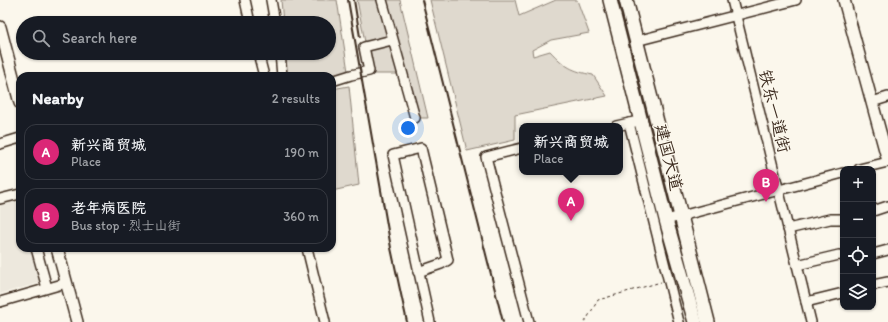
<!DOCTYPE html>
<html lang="en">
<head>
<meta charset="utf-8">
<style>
	:root { --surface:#171b24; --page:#20242c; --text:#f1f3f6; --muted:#9ea1a6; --line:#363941; --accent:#db2777 }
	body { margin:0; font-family:Itim,"LXGW WenKai TC",sans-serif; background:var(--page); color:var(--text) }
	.controls { position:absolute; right:12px; bottom:12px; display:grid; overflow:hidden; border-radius:8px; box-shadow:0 1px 3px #0004 }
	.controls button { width:36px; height:36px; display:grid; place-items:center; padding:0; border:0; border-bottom:1px solid var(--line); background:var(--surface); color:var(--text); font:20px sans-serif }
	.you { position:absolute; left:408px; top:128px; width:14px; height:14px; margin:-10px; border:3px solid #fff; border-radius:50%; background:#1a73e8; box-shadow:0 0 0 6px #1a73e833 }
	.badge { display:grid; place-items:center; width:26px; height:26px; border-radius:50%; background:var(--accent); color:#fff; font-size:13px; font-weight:700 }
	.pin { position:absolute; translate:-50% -33px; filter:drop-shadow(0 1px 2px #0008) }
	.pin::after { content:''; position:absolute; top:21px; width:14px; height:12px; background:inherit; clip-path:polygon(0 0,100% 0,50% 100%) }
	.popup { position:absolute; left:519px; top:123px; width:104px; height:52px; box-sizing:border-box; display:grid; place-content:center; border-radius:8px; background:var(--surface); filter:drop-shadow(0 1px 3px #0005); font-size:13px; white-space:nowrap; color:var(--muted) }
	.popup b { font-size:15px; color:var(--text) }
	.popup::after { content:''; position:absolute; left:50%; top:100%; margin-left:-8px; border:8px solid transparent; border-top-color:var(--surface) }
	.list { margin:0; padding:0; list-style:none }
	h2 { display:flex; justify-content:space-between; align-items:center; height:52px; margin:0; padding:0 16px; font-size:17px }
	h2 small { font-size:13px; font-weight:400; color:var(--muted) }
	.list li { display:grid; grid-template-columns:26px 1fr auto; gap:12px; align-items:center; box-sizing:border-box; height:56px; margin:0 8px 8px; padding:0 8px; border:1px solid var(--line); border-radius:12px }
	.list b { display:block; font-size:15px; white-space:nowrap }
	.list p { margin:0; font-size:13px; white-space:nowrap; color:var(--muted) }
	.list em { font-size:13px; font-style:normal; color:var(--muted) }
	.icon { flex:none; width:22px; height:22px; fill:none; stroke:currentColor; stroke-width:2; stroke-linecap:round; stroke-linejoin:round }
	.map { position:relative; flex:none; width:888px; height:322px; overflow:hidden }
	.search { position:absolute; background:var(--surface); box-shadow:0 1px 3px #0004; left:16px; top:16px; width:320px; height:44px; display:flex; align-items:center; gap:10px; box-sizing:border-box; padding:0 14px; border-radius:22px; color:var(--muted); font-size:15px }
	.panel { position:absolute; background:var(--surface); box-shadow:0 1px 3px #0004; left:16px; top:72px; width:320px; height:180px; border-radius:12px }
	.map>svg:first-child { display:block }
	.built { fill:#ede8dd }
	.green { fill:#dfd9ce; stroke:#8d8276 }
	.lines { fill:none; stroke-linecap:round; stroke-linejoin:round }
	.minor-casing { stroke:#3b2a1e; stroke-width:12 }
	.major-casing { stroke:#3b2a1e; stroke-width:14 }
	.highway-casing { stroke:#3b2a1e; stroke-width:16 }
	.path { stroke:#3b2a1e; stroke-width:1; stroke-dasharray:3 3; stroke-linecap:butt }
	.minor { stroke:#fbf7ec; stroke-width:9 }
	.major { stroke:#fbf7ec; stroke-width:11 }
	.highway { stroke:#fbf7ec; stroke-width:13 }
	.rail { stroke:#3b2a1e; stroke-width:2 }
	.labels { text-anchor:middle; stroke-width:3; stroke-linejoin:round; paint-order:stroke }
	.street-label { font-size:17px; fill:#3b2a1e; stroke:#fbf7ec }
</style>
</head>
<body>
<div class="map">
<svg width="888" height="322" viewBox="0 0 888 322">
	<rect width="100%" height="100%" fill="#fbf7ec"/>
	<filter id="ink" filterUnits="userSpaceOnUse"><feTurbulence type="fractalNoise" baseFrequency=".025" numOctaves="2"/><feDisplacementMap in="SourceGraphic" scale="8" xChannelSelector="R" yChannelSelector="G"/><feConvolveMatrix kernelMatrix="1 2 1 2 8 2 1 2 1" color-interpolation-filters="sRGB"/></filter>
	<g filter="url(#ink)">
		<polygon class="built" points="18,194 20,201 20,248 33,248 43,282 0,294 0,199"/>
		<g class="green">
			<polygon points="281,0 337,0 349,78 332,80 332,76 287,76 285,53 329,53 329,23 283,23"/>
			<polygon points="357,0 400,0 428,118 411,118 398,74 371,74"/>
			<path d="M430,0H515L519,16L556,0H577L589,33L551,40L532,50L533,56L550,51C565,67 572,71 593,75L607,96L515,115V140L467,151Z"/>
			<polygon points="349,86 359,185 332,191 332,89"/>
		</g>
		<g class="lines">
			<defs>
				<g id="minor">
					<polyline points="245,0 250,23"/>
					<polyline points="271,0 275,23"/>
					<polyline points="382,0 415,118"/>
					<polyline points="732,0 811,322"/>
					<polyline points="636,41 796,0"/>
					<polyline points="258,53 264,76"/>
					<polyline points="280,53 282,76"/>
					<polyline points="332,81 351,75 369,71 364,47 392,40"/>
					<polyline points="872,102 888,97"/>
					<polyline points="629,123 679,322"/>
					<polyline points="616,126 634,122"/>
					<polyline points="0,144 20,138"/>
					<polyline points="522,148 486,157 529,322"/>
					<polyline points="859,169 888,162"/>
					<polyline points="0,199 20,194"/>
					<polyline points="873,211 888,206"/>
					<polyline points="666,220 843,173"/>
					<polyline points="788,229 830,219 843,219"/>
					<polyline points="36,248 47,288"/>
					<polyline points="307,248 325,322"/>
					<polyline points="873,254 888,250"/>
					<polyline points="797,265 839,255 843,256"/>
					<polyline points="418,272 441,264 448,260 421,148 393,155 430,322"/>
					<polyline points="873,285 888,282"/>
					<polyline points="0,302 66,283"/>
					<polyline points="806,302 843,293"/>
				</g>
				<g id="major">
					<polyline points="844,0 888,161"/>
					<polyline points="0,27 20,103"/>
					<polyline points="57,248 77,322"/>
				</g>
				<g id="highway">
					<polyline points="610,0 666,220 695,322"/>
					<polyline points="626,0 708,322"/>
				</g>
			</defs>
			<use href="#minor" class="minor-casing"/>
			<use href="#major" class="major-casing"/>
			<use href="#highway" class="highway-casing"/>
			<polyline class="path" points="585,322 598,300 661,282"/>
			<use href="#minor" class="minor"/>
			<use href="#major" class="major"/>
			<use href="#highway" class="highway"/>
			<g class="rail">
				<polyline points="348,0 391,248 407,322"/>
				<polyline points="354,0 360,37"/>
				<polyline points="422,0 503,322"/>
			</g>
		</g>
	</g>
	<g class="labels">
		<g class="street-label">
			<text transform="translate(775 111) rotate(76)" y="6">铁东一道街</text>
			<text transform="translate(669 157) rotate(76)" y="6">建国大道</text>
		</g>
	</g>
</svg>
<div class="controls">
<button>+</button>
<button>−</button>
<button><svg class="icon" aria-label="locate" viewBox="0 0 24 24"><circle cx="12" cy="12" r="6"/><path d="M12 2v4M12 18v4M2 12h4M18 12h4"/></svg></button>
<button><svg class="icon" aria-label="layers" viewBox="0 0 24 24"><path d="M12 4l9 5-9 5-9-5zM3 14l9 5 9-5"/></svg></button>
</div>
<div class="you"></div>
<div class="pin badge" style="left:571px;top:221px">A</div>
<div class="popup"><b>新兴商贸城</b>Place</div>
<div class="pin badge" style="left:766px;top:202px">B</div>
<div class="search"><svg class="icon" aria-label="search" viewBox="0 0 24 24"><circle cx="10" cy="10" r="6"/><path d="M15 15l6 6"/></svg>Search here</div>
<section class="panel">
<h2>Nearby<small>2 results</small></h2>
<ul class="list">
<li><span class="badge">A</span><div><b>新兴商贸城</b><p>Place</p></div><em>190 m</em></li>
<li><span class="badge">B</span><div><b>老年病医院</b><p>Bus stop · 烈士山街</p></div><em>360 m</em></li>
</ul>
</section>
</div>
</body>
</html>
